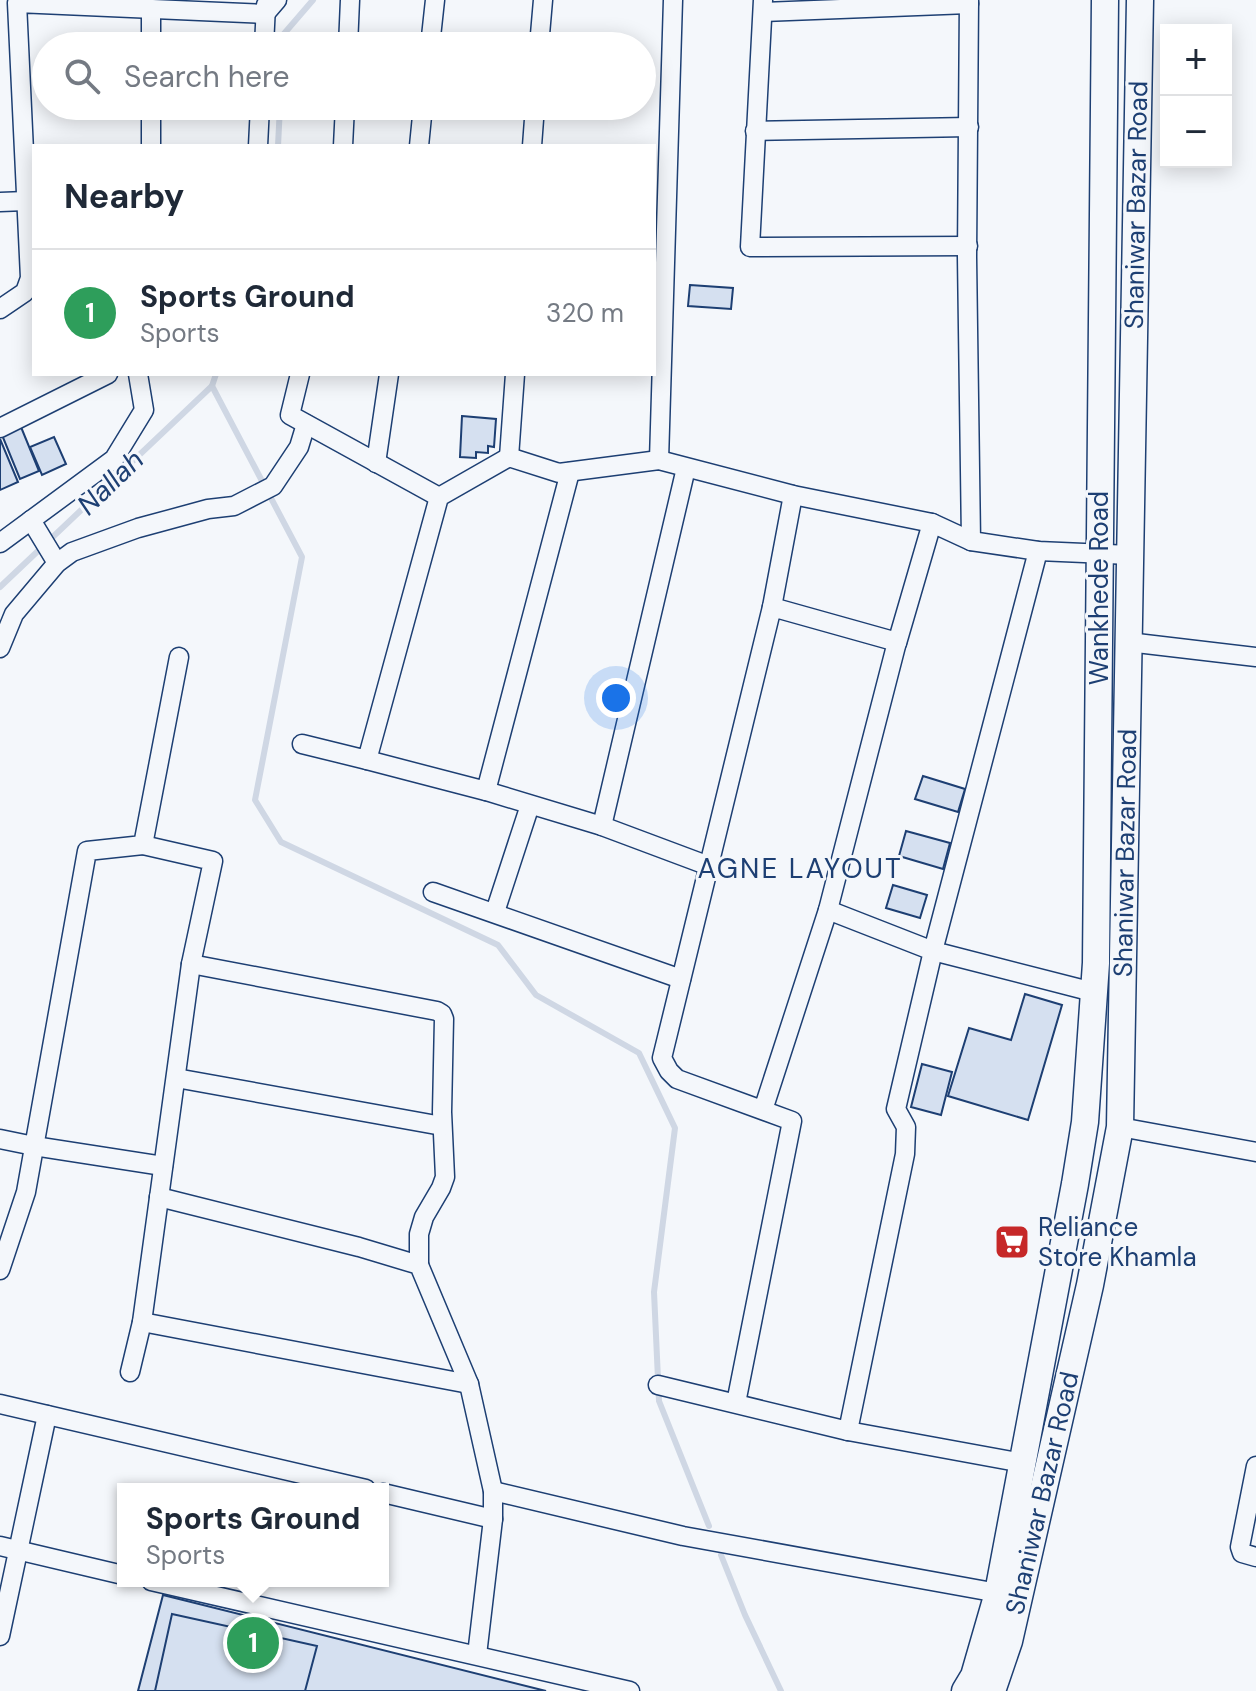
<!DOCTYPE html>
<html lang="en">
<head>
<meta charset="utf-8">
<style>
	:root { --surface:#fff; --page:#f2f2f3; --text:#1f2937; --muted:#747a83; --line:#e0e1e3; --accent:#111827 }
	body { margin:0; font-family:"DM Sans",sans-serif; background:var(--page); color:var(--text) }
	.controls { position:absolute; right:24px; top:24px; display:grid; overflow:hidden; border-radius:0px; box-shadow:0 4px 20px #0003 }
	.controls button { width:72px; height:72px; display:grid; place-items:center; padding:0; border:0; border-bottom:2px solid var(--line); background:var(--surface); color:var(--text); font:40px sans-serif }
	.you { position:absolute; left:616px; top:698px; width:28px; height:28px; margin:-20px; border:6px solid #fff; border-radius:50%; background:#1a73e8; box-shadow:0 0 0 12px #1a73e833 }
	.badge { display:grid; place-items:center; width:52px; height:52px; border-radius:50%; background:var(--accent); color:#fff; font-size:26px; font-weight:700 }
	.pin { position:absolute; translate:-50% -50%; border:4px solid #fff; box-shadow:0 2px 8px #0006 }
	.popup { position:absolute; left:117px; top:1483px; width:272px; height:104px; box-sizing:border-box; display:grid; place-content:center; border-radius:0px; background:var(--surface); filter:drop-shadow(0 2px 6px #0005); font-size:26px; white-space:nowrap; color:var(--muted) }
	.popup b { font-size:30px; color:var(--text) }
	.popup::after { content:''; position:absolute; left:50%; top:100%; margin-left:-16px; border:16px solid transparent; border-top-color:var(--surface) }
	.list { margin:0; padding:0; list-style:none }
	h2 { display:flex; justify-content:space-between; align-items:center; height:104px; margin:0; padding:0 32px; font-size:34px }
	h2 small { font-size:26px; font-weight:400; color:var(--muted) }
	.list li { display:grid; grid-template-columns:52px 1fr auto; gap:24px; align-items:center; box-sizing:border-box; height:128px; padding:0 32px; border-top:2px solid var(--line) }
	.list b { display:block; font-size:30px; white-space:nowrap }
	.list p { margin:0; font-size:26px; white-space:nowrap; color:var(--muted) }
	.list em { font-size:26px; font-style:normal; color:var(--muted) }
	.icon { flex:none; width:44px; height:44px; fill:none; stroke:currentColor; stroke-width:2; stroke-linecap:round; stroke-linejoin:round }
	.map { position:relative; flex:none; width:1256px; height:1691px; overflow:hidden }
	.search { position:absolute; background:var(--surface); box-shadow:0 4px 20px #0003; left:32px; top:32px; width:624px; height:88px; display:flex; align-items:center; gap:20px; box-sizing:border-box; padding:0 28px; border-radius:44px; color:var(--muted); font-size:30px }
	.panel { position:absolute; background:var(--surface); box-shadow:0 4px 20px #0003; left:32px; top:144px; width:624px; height:232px; border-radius:0px }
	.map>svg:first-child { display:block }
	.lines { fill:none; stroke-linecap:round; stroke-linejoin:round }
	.stream { stroke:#cfd7e4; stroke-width:6 }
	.building { fill:#d5e0f0; stroke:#1d3f73; stroke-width:2 }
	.minor-casing { stroke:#1d3f73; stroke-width:21 }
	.secondary-casing { stroke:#1d3f73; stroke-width:29 }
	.minor { stroke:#f4f7fb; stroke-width:18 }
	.secondary { stroke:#f4f7fb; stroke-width:26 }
	.labels { text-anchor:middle; stroke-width:6; stroke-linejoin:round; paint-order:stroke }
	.street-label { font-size:26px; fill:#1d3f73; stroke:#f4f7fb }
	.poi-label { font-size:26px; fill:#1d3f73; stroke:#f4f7fb; text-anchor:start }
	.water-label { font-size:28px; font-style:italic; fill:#1d3f73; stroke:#f4f7fb }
	.neighbourhood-label { font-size:28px; letter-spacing:2px; fill:#1d3f73; stroke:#f4f7fb }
</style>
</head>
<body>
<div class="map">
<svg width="1256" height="1691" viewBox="0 0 1256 1691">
	<rect width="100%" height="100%" fill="#f4f7fb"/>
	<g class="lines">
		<g class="stream">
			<polyline points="281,46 282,36 313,0"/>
			<polyline points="278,146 280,106"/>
			<polyline points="212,386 302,557 255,800 281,842 498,945 536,995 639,1053 675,1128 654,1292 659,1401 709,1526"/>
			<polyline points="0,587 212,386 216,374"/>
			<polyline points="721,1555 745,1615 781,1691"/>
		</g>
	</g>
	<g class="building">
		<polygon points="690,285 733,288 731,309 688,306"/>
		<polygon points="462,416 496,419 494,447 488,446 488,453 476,452 476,458 460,457"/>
		<polygon points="21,427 39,471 20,479 2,435"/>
		<polygon points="54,437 66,464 42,475 30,447"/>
		<polygon points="0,439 18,482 0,490"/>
		<polygon points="923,776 965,789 958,812 915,799"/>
		<polygon points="906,831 950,843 943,869 899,856"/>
		<polygon points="893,885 927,895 920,918 886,908"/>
		<polygon points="1025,994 1062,1005 1028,1120 948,1096 969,1028 1011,1040"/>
		<polygon points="922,1064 952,1072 941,1115 911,1107"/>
		<polygon points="163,1595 546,1691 138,1691"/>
		<polygon points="172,1614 317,1646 305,1691 155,1691"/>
	</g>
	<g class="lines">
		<defs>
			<g id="minor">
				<polyline points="763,0 750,247 968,246"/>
				<polyline points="969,0 967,257 971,541 1038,551 1130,555"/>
				<polyline points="151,9 151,46"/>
				<polyline points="763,12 969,4"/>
				<polyline points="264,46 266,5"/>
				<polyline points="348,46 350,0"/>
				<polyline points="430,46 435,0"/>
				<polyline points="539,46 543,0"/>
				<polyline points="151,106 151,146"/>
				<polyline points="755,131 969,127"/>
				<polyline points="258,146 260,106"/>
				<polyline points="343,146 345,106"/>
				<polyline points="419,146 423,106"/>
				<polyline points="532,146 535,106"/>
				<polyline points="0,202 26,201"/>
				<polyline points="0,309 25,292 30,278 17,3 265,14 277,0"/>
				<polyline points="300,374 290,415 439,497"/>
				<polyline points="0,428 108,374"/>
				<polyline points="509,457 515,374"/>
				<polyline points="659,460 673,0"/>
				<polyline points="376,463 389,374"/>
				<polyline points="31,520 57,563"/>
				<polyline points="0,543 114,459 144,410 138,374"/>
				<polyline points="1038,551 933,951 1093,992"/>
				<polyline points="772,607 793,495"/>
				<polyline points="1128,642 1256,657"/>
				<polyline points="897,643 932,523 971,541"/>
				<polyline points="0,648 14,614 57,563 72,552 138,528 208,509 234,506 273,486 299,447 306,424"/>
				<polyline points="302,744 367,760 439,497 509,457 559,473 659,460 793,495 932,523"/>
				<polyline points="367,760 486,791 570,472"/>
				<polyline points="486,791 602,826 686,468"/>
				<polyline points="602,826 709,866"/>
				<polyline points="433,892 681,979"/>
				<polyline points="828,910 933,951 896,1109 906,1127 905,1154 848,1431 1023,1463"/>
				<polyline points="495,912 530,805"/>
				<polyline points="191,964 437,1011 442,1014 444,1019 442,1112 445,1177 441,1188 424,1217 419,1234 419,1265"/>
				<polyline points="176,1078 442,1126"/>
				<polyline points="1120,1127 1256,1152"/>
				<polyline points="0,1139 34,1146 163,1166"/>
				<polyline points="159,1197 359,1247 419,1265 469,1384 493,1491 493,1519 477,1655"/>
				<polyline points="0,1270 26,1192 87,851 143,845 179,657"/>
				<polyline points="142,1322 469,1384"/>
				<polyline points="130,1372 142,1322 191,964 213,861 143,845"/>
				<polyline points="658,1385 848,1431"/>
				<polyline points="736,1403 792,1121 677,1079 669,1071 662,1058 772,607 897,642 828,910 763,1110"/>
				<polyline points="0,1404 366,1489"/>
				<polyline points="1256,1466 1240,1547 1242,1553 1256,1557"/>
				<polyline points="493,1491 683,1536 998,1593"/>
				<polyline points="383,1493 493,1519"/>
				<polyline points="0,1546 123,1575"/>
				<polyline points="151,1581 630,1691"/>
				<polyline points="0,1636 47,1415"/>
			</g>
			<g id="secondary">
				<polyline points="965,1691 974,1676 998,1593 1075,1184 1085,1122 1096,963 1105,0"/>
				<polyline points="992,1691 1009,1641 1090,1285 1120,1127 1140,0"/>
			</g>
		</defs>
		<use href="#minor" class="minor-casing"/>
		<use href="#secondary" class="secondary-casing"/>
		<use href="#minor" class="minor"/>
		<use href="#secondary" class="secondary"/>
	</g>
	<defs>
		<symbol id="supermarket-square" viewBox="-11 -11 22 22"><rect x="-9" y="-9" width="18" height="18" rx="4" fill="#c62828" stroke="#f4f7fb"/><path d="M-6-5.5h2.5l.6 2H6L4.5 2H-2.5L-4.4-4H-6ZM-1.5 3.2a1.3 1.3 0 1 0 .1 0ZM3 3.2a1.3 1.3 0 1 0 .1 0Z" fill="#fff"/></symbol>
	</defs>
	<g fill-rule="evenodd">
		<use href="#supermarket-square" x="992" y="1222" width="40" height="40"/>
	</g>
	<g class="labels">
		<g class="street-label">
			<text transform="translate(1136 205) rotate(-89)" y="9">Shaniwar Bazar Road</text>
			<text transform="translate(1099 588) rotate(-90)" y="9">Wankhede Road</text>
			<text transform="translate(1125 853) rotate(-89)" y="9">Shaniwar Bazar Road</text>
			<text transform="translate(1042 1493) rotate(-77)" y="9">Shaniwar Bazar Road</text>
		</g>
		<g class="poi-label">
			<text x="1038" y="1236">Reliance<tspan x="1038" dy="30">Store Khamla</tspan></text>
		</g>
		<g class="water-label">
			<text transform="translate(110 482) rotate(-44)" y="10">Nallah</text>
		</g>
		<g class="neighbourhood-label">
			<text x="800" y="878">AGNE LAYOUT</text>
		</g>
	</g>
</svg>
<div class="controls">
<button>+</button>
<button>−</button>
</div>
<div class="you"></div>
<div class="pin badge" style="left:253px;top:1643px;background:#2e9e5b">1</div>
<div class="popup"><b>Sports Ground</b>Sports</div>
<div class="search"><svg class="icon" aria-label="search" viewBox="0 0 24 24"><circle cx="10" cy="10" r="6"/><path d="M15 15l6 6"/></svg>Search here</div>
<section class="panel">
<h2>Nearby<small></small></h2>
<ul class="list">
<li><span class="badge" style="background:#2e9e5b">1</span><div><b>Sports Ground</b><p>Sports</p></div><em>320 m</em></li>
</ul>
</section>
</div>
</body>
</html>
